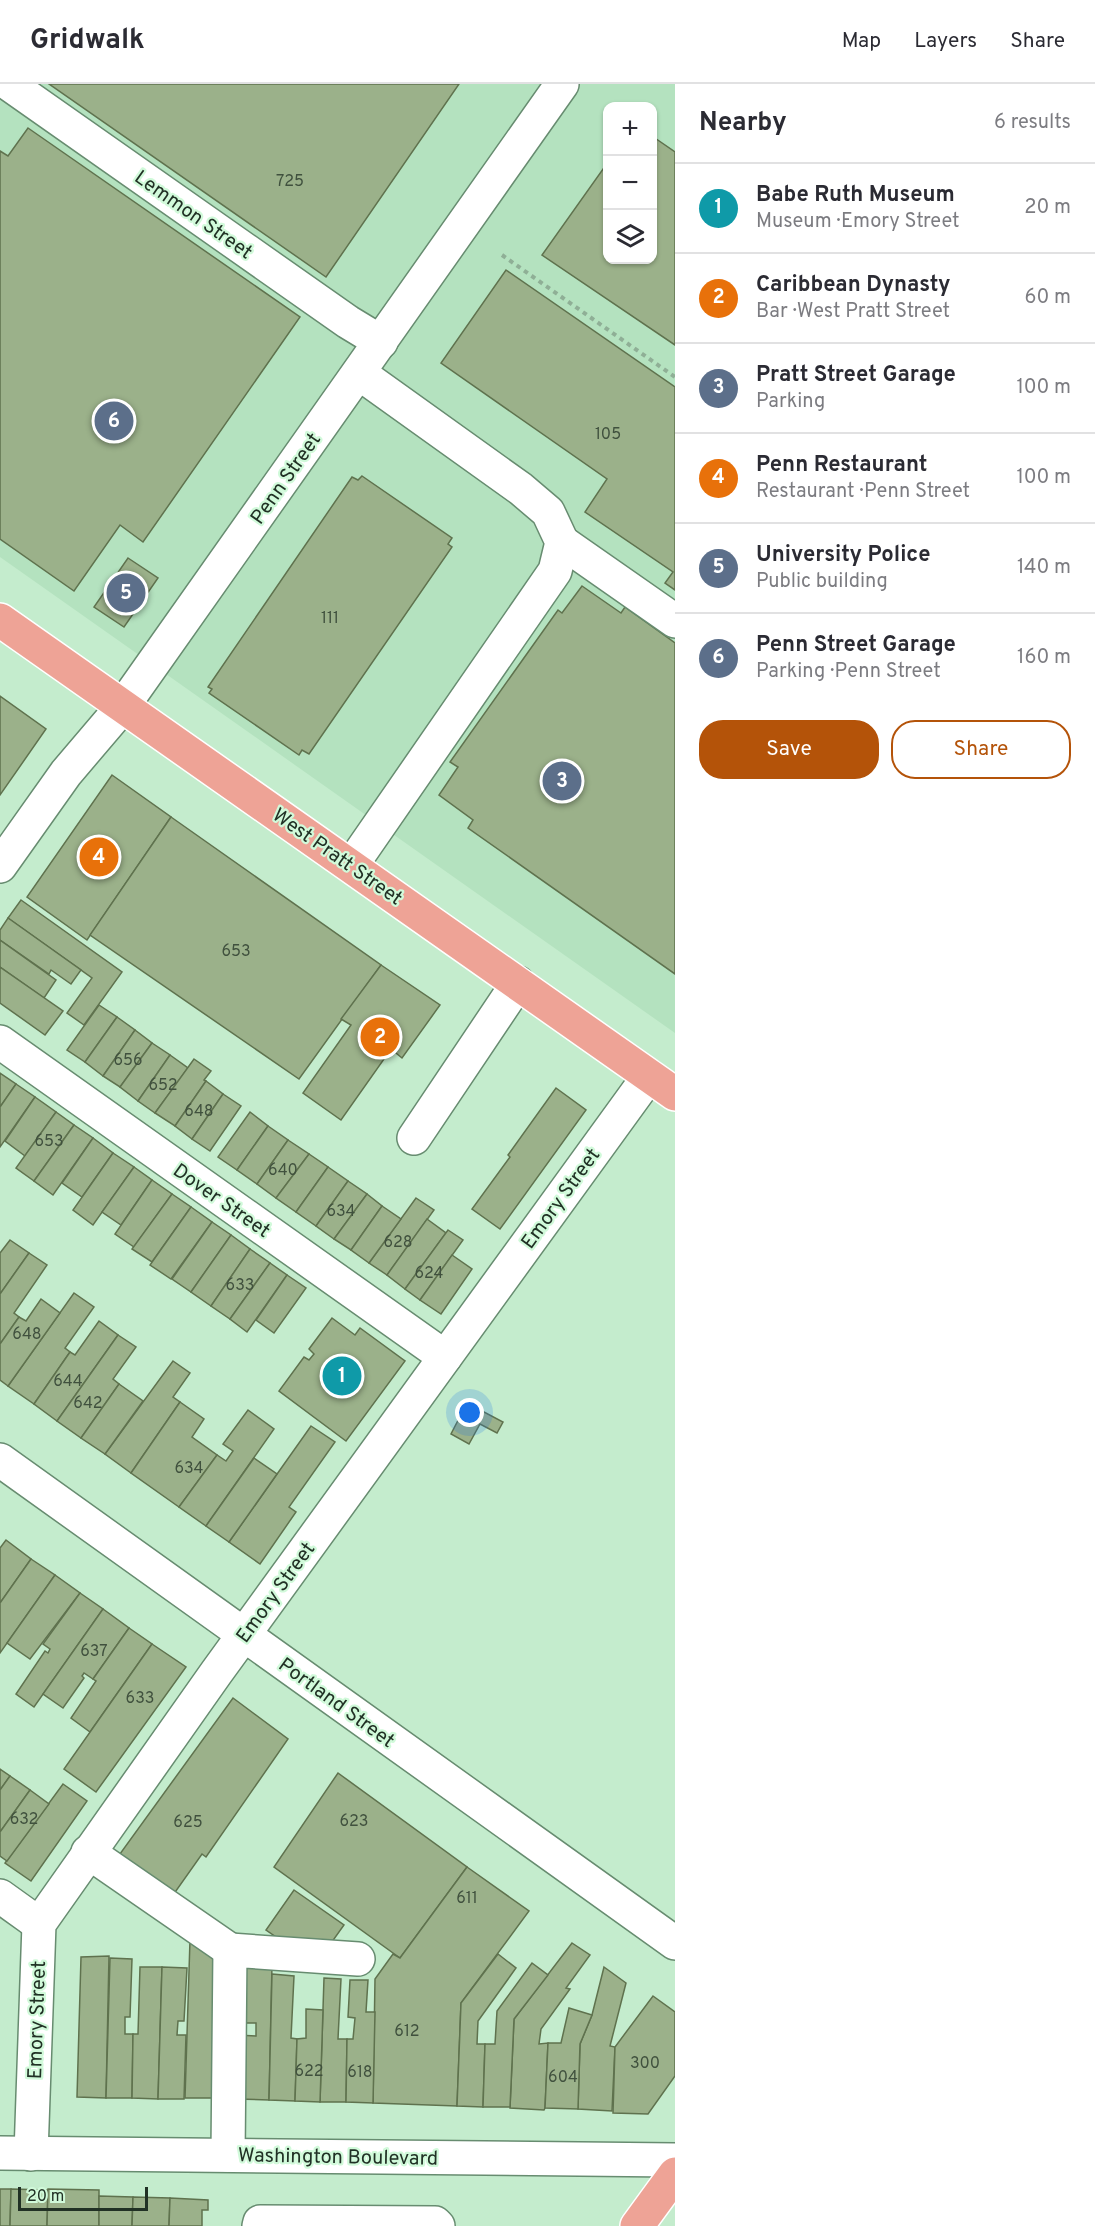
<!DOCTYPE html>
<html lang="en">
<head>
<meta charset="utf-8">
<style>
	:root { --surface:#fff; --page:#f2f2f3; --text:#2b2b33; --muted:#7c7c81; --line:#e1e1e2; --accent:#b45309 }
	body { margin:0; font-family:Overpass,sans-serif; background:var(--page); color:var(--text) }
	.controls { position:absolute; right:18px; top:18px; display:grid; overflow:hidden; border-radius:12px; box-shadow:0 2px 4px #0004 }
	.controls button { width:54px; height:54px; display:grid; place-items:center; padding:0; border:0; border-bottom:2px solid var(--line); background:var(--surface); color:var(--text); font:30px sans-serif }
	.scale { position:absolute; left:18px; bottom:15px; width:130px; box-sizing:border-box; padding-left:6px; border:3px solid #213125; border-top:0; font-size:16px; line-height:21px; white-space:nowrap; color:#213125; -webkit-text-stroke:4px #d1fada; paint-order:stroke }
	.you { position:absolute; left:470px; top:1329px; width:21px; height:21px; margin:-15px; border:4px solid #fff; border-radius:50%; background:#1a73e8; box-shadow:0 0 0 9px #1a73e833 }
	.badge { display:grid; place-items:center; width:39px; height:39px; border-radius:50%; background:var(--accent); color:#fff; font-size:20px; font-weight:700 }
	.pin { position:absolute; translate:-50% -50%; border:3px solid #fff; box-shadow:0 2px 6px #0006 }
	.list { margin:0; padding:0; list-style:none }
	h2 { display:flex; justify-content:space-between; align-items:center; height:78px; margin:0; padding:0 24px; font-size:26px }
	h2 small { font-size:20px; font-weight:400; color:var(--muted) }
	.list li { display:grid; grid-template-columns:39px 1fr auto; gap:18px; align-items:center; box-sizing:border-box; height:90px; padding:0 24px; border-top:2px solid var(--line) }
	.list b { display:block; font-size:22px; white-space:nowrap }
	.list p { margin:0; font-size:20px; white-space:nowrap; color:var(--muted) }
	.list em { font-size:20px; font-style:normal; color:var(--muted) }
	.actions { display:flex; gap:12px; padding:18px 24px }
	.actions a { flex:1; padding:14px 0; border:2px solid var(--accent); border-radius:24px; text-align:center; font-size:21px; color:var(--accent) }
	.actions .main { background:var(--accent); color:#fff }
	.icon { flex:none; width:33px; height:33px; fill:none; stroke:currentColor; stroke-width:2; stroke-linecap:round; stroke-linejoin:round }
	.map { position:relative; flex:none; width:675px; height:2142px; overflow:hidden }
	header { display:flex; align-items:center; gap:36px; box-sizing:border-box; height:84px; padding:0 30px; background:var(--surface); border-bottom:2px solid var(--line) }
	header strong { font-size:28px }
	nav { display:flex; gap:33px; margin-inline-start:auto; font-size:21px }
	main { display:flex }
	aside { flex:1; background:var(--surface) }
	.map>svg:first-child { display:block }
	.built { fill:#b4e2bf; fill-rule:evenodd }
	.building { fill:#9bb18a; stroke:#5f724e; stroke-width:1.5 }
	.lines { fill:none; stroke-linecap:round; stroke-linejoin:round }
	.minor-casing { stroke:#678c70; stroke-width:36 }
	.major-casing { stroke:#fff; stroke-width:36 }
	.path { stroke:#8faf96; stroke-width:4; stroke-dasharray:4.5 4.5; stroke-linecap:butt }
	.minor { stroke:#fff; stroke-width:33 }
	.major { stroke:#eea396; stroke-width:33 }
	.labels { text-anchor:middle; stroke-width:4.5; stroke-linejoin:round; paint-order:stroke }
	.number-label { font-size:16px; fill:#40513e }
	.street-label { font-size:20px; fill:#213125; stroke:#d1fada }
</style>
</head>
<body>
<header>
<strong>Gridwalk</strong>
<nav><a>Map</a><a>Layers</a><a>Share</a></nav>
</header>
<main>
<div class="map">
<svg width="675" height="2142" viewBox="0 0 675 2142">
	<rect width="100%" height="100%" fill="#c4eccd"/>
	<path class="built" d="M0,0H675V949L0,473ZM608,22H652V176H608Z"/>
	<g class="building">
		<polygon points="49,0 459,0 326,193"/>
		<polygon points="28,44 300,233 143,458 120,441 74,507 0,455 0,67 8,72"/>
		<polygon points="652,52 675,68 675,261 542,171 608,78 608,176 652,176"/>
		<polygon points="506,186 675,303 675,506 665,499 673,488 585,428 607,395 441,279"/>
		<polygon points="362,392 452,454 448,460 452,463 309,670 302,666 299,671 209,609 212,605 208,603 352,393 358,396"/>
		<polygon points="128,474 158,494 124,543 94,523"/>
		<polygon points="582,502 621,529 625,523 675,559 675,890 468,744 473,736 439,711 458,683 450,678 558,526 562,529"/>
		<polygon points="0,612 46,645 0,711"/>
		<polygon points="112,691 171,733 87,856 27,813"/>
		<polygon points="171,733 381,881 299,995 90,851"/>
		<polygon points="21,816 122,888 84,941 67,929 92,894 8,834"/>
		<polygon points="8,834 81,886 71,900 51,886 49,890 0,856 0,846"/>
		<polygon points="0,856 56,896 44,914 0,883"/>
		<polygon points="381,881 440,921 402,974 391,965 341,1036 303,1009 351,941 341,935"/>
		<polygon points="0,883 63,927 45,951 0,919"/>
		<polygon points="99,921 117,933 85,978 67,966"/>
		<polygon points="117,933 135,946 103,992 85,978"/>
		<polygon points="135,946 152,959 120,1003 103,992"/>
		<polygon points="152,959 170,971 138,1017 120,1003"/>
		<polygon points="170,971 188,984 155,1029 138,1017"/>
		<polygon points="194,975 211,987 204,996 206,997 175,1042 155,1029"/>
		<polygon points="0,989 16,1000 0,1023"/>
		<polygon points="206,997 223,1010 192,1055 175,1042"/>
		<polygon points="16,1000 35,1013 0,1063 0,1023"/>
		<polygon points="556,1004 586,1026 500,1145 472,1125 510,1073 508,1071"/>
		<polygon points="223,1010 241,1022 210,1067 192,1055"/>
		<polygon points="35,1013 56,1028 25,1072 5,1057"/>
		<polygon points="56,1028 74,1041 34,1097 16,1084"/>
		<polygon points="250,1028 268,1042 237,1086 218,1073"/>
		<polygon points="74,1041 93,1054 53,1111 34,1097"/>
		<polygon points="268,1042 288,1056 257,1100 237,1086"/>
		<polygon points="93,1054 113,1069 82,1113 62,1099"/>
		<polygon points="288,1056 309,1070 276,1114 257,1100"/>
		<polygon points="113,1069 134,1083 93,1141 73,1126"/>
		<polygon points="309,1070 328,1083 296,1128 276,1114"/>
		<polygon points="134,1083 152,1096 121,1141 102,1128"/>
		<polygon points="328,1083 348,1097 316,1142 296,1128"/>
		<polygon points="152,1096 172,1110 134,1163 115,1150"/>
		<polygon points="348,1097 367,1110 334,1155 316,1142"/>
		<polygon points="172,1110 191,1123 152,1178 132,1165"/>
		<polygon points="367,1110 382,1122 351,1166 334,1155"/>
		<polygon points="416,1114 434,1126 387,1191 369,1179"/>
		<polygon points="382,1122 401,1135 369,1179 351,1166"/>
		<polygon points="191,1123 212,1138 171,1195 150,1181"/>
		<polygon points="427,1135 446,1149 405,1205 387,1191"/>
		<polygon points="212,1138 231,1151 191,1208 172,1195"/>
		<polygon points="448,1146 463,1156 420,1216 405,1205"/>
		<polygon points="231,1151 250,1165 211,1222 191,1208"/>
		<polygon points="10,1156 29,1169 0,1210 0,1169"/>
		<polygon points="250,1165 270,1179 230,1235 211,1222"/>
		<polygon points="29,1169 47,1181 14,1229 19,1233 0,1260 0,1210"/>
		<polygon points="452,1171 472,1185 441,1230 420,1216"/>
		<polygon points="270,1179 287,1191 247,1248 230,1235"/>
		<polygon points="287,1191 306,1204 274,1249 256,1236"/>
		<polygon points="74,1209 94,1223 65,1264 70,1268 34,1320 8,1302"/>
		<polygon points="41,1215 60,1229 8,1302 0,1296 0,1260 19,1233 26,1237"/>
		<polygon points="332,1234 355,1251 360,1244 405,1277 346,1357 279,1307 304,1273 309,1276 314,1270 309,1265"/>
		<polygon points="99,1237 118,1251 57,1337 34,1320 70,1268 75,1271"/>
		<polygon points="118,1251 136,1263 113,1295 119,1300 81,1354 57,1337"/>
		<polygon points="173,1277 190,1289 173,1313 180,1318 131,1389 105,1370"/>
		<polygon points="119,1300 143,1317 105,1370 81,1354"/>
		<polygon points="180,1318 204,1335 192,1353 217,1371 179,1423 131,1389"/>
		<polygon points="467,1319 503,1338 497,1349 480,1340 469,1360 451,1350"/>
		<polygon points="248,1326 274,1345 206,1442 179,1423 217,1371 226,1377 233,1367 223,1360"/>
		<polygon points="311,1342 335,1358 289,1423 296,1428 260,1480 229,1458"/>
		<polygon points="254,1374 277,1390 229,1458 206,1442"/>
		<polygon points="6,1456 31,1475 0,1519 0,1464"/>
		<polygon points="31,1475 55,1491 0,1569 0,1519"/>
		<polygon points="55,1491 80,1509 30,1575 7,1559"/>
		<polygon points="80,1509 103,1525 34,1623 16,1610 45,1567 48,1569 50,1565 43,1560"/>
		<polygon points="103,1525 129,1544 93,1595 84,1589 82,1592 84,1594 63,1624 43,1610"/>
		<polygon points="129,1544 152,1560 90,1648 71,1634 96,1597 93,1595"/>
		<polygon points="152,1560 186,1583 96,1708 64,1685"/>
		<polygon points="233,1614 288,1655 206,1773 202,1770 171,1814 117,1774"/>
		<polygon points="0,1685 10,1692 0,1706"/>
		<polygon points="338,1689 467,1783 400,1874 274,1783"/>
		<polygon points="10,1692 30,1706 0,1748 0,1706"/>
		<polygon points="63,1700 87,1717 31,1797 5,1779"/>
		<polygon points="30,1706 49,1720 7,1777 0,1772 0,1748"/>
		<polygon points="467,1783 529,1827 461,1919 457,2022 373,2019 375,1895 393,1870 400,1874"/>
		<polygon points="294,1806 344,1841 329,1862 285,1859 266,1846"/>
		<polygon points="190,1856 217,1878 215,2014 185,2014"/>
		<polygon points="572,1859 590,1871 566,1904 570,1905 541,1945 539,1960 548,1959 545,2024 544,2026 510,2024 514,1935"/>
		<polygon points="498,1870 516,1884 478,1937 477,1960 485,1960 483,2023 457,2022 461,1919"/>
		<polygon points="109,1872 106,2014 77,2013 81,1873"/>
		<polygon points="110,1874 132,1875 130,1933 125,1933 125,1950 133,1950 132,2014 106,2014"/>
		<polygon points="240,1879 272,1881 269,2016 236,2015 237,1951 256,1952 256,1939 238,1939"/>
		<polygon points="532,1879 548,1891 514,1935 510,2023 483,2023 485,1960 495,1960 497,1927"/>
		<polygon points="140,1883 162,1883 158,2015 132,2014 133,1950 138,1950"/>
		<polygon points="162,1883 187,1884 184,1937 178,1937 177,1951 186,1951 184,2015 158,2015"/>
		<polygon points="604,1883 626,1899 610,1962 615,1963 612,2027 578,2025 580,1960 592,1931"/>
		<polygon points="272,1890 294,1892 291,1954 297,1955 295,2017 269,2016"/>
		<polygon points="324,1894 341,1895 338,1955 347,1955 346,2018 320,2018"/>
		<polygon points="350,1896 368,1896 366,1928 375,1928 373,2019 346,2018 347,1955 353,1955 355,1934 348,1933"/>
		<polygon points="653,1912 675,1928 675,1992 648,2030 613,2029 615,1963"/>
		<polygon points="569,1924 592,1931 580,1960 578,2025 545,2024 548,1959 561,1959"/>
		<polygon points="306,1925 323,1926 320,2018 295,2017 297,1955 306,1954"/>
		<polygon points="0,2105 11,2105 10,2142 0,2142"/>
		<polygon points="11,2105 48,2106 47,2142 10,2142"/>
		<polygon points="48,2105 99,2106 99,2142 47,2142"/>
		<polygon points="99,2112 133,2113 132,2142 99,2142"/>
		<polygon points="133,2113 170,2114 169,2142 132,2142"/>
		<polygon points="170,2114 208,2116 208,2126 202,2126 202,2142 169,2142"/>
	</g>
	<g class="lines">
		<defs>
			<g id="minor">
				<polyline points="9,0 348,238 381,258"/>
				<polyline points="562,458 675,537"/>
				<polyline points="0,782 66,689 123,622 562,0"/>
				<polyline points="351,782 555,487 562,458 548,428 521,405 359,289"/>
				<polyline points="0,958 445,1273"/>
				<polyline points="414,1054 518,899"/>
				<polyline points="0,1376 675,1859"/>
				<polyline points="88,1768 230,1866"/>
				<polyline points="0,1812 39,1840"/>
				<polyline points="0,2069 675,2076"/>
				<polyline points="31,2070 39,1840 216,1589 649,992"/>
				<polyline points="228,2071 230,1866 358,1875"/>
				<polyline points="259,2142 260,2138 435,2139 438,2142"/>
			</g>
			<g id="major">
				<polyline points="0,536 675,1010"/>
				<polyline points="637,2142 675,2090"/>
			</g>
		</defs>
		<use href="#minor" class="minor-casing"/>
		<use href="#major" class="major-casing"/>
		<polyline class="path" points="502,171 675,293"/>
		<use href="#minor" class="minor"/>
		<use href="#major" class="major"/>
	</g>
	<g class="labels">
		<g class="number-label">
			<text x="290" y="102">725</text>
			<text x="608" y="355">105</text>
			<text x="330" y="539">111</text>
			<text x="236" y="872">653</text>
			<text x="128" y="981">656</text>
			<text x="163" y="1006">652</text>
			<text x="199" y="1032">648</text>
			<text x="49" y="1062">653</text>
			<text x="283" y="1091">640</text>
			<text x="341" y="1132">634</text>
			<text x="398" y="1163">628</text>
			<text x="429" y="1194">624</text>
			<text x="240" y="1206">633</text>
			<text x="27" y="1255">648</text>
			<text x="68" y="1302">644</text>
			<text x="88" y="1324">642</text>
			<text x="189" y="1389">634</text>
			<text x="94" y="1572">637</text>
			<text x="140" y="1619">633</text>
			<text x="24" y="1740">632</text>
			<text x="354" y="1742">623</text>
			<text x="188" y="1743">625</text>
			<text x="467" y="1819">611</text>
			<text x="407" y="1952">612</text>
			<text x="645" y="1984">300</text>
			<text x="309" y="1992">622</text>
			<text x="360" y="1993">618</text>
			<text x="563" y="1998">604</text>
		</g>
		<g class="street-label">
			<text transform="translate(194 130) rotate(35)" y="7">Lemmon Street</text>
			<text transform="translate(285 394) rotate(-55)" y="7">Penn Street</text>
			<text transform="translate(338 772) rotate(35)" y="7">West Pratt Street</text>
			<text transform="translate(560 1114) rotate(-54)" y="7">Emory Street</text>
			<text transform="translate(222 1116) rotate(35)" y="7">Dover Street</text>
			<text transform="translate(275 1508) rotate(-54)" y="7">Emory Street</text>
			<text transform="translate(337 1618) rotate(36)" y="7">Portland Street</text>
			<text transform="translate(36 1936) rotate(-88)" y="7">Emory Street</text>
			<text transform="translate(338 2072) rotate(1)" y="7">Washington Boulevard</text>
		</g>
	</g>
</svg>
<div class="controls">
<button>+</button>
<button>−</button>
<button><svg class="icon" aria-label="layers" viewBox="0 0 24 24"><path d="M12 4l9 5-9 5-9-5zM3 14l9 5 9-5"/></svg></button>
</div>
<div class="scale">20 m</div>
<div class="you"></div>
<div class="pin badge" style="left:342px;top:1292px;background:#0f9aa8">1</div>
<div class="pin badge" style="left:380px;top:953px;background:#e8710a">2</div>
<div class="pin badge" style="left:562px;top:697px;background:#5c6f8a">3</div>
<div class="pin badge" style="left:99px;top:773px;background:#e8710a">4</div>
<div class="pin badge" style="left:126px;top:509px;background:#5c6f8a">5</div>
<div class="pin badge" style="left:114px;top:337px;background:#5c6f8a">6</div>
</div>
<aside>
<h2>Nearby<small>6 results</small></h2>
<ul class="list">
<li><span class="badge" style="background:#0f9aa8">1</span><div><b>Babe Ruth Museum</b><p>Museum · Emory Street</p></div><em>20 m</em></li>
<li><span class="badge" style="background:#e8710a">2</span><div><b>Caribbean Dynasty</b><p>Bar · West Pratt Street</p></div><em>60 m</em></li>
<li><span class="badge" style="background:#5c6f8a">3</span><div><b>Pratt Street Garage</b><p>Parking</p></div><em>100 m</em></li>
<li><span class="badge" style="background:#e8710a">4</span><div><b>Penn Restaurant</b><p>Restaurant · Penn Street</p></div><em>100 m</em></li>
<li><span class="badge" style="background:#5c6f8a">5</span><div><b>University Police</b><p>Public building</p></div><em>140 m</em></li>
<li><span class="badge" style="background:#5c6f8a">6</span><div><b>Penn Street Garage</b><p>Parking · Penn Street</p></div><em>160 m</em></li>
</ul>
<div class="actions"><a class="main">Save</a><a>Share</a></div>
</aside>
</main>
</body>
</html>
